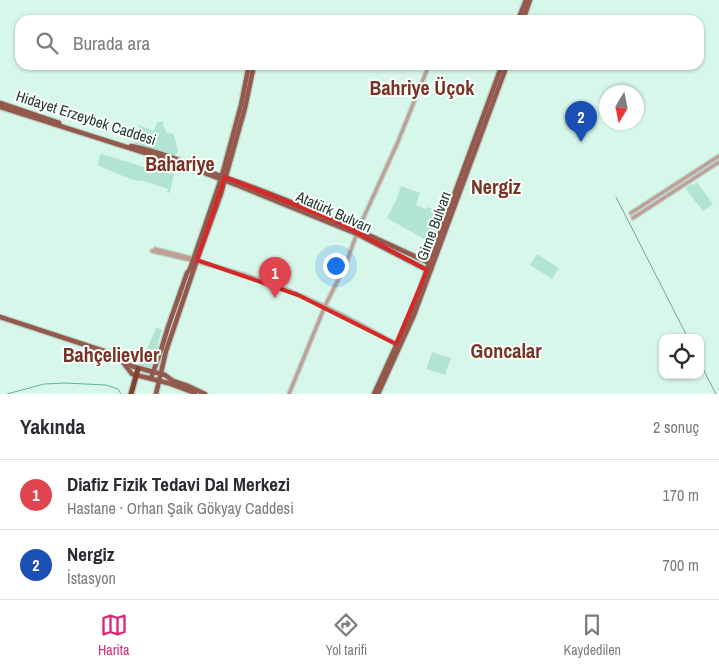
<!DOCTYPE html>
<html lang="tr">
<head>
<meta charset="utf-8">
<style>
	:root { --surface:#fff; --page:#f7f7f7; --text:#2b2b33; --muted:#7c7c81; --line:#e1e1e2; --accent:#db2777 }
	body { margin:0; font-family:"Archivo Narrow",sans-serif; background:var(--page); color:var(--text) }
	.controls { position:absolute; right:15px; bottom:15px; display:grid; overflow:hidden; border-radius:10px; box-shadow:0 1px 4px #0004 }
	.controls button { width:45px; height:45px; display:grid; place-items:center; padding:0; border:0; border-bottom:1px solid var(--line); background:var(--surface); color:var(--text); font:25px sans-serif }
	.compass { position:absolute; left:599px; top:85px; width:45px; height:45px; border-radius:50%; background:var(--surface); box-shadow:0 1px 4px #0004; rotate:190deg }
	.you { position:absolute; left:335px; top:265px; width:18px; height:18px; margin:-12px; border:4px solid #fff; border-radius:50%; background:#1a73e8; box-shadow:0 0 0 8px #1a73e833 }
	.badge { display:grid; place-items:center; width:32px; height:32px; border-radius:50%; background:var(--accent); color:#fff; font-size:16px; font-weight:700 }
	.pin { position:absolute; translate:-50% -41px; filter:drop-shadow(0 1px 2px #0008) }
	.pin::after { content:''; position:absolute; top:26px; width:18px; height:15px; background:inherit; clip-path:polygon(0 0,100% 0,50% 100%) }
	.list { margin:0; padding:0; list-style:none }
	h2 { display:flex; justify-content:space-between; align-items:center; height:65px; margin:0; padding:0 20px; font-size:21px }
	h2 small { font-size:16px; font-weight:400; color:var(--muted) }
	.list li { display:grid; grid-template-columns:32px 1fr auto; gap:15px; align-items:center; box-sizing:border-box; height:70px; padding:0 20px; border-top:1px solid var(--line) }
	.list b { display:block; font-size:19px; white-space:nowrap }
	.list p { margin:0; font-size:16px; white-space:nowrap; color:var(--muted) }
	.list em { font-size:16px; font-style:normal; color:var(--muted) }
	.icon { flex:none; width:28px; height:28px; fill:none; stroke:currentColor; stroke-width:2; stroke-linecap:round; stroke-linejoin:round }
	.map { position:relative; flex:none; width:719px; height:394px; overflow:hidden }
	.search { position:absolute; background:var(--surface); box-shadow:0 1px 4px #0004; left:15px; right:15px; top:15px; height:55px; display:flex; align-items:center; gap:12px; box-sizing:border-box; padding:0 18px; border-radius:15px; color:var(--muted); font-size:19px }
	.sheet { height:205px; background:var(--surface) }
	nav { display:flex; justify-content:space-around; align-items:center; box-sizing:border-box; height:70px; border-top:1px solid var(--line); background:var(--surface); font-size:14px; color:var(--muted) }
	nav a { display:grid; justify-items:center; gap:2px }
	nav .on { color:var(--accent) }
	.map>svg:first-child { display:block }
	.green { fill:#b2e5d1 }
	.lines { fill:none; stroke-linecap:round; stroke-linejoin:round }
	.stream { stroke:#5db497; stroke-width:1 }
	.minor-casing { stroke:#b9d4ca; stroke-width:5.5 }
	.major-casing { stroke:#b9d4ca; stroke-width:7 }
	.highway-casing { stroke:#b9d4ca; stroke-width:8 }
	.minor { stroke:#c09e95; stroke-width:3 }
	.major { stroke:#94594c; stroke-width:4.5 }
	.highway { stroke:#824031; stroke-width:5 }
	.rail { stroke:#859b92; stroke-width:1 }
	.marked { fill:none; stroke:#d62828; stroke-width:4; stroke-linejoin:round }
	.labels { text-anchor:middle; stroke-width:4; stroke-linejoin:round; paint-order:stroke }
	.street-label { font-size:15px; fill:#2b3732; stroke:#f8fefb }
	.district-label { font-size:20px; font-weight:bold; fill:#783324; stroke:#f8fefb }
</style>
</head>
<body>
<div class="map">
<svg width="719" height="394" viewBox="0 0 719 394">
	<rect width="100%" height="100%" fill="#d8f7eb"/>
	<g class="green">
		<polygon points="157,122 164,122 163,125 167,133 174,134 178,151 176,155 172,155 135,144 134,143 139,125 154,131"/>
		<polygon points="100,154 105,155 164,173 174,173 170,193 167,192 168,189 144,181 133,180 123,176 99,166 98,165"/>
		<polygon points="697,182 713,204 703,211 685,188 692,184 693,185"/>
		<polygon points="401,186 420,193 416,205 426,209 427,207 442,212 429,252 423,251 426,240 387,218 397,198"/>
		<polygon points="537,254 559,268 552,279 530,265"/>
		<polygon points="156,328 162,329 154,360 149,369 139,368"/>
		<polygon points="432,352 451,358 445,375 426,369"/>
	</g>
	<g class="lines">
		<polyline class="stream" points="7,394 44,384 65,383 106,385 118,389 121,394"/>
		<defs>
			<g id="minor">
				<polyline points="631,213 719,156"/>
				<polyline points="633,218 719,162"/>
				<polyline points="155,249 195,259"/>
				<path d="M152,251C185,259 219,266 251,277C302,293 350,318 396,344"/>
				<polyline points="289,394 325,306 346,264 358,230 397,144 429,65"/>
			</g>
			<g id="major">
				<polyline points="518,20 526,0"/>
				<polyline points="523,20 530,0"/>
				<polyline points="0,103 59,123"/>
				<polyline points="0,107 183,165 239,186 357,234 427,270 431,269"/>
				<path d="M131,146C162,152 191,165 221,176C292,200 361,231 429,263"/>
				<polyline points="0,317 110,353 122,360 131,366 165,375 173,381 188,386 205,394"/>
				<polyline points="122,361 132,374 168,383 195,393"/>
				<polyline points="151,378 161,350 168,327 187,273 190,269 221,179 241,105 249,65"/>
				<polyline points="156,394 166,351 197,260 221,194 245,108 254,65"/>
				<polyline points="374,394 416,302 429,263 502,65"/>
				<polyline points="378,394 414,315 507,65"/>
			</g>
			<polyline id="highway" points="131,394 138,369"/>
		</defs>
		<use href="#minor" class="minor-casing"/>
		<use href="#major" class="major-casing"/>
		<use href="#highway" class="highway-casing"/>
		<use href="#minor" class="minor"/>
		<use href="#major" class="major"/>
		<use href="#highway" class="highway"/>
		<g class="rail">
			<polyline points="616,197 688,338"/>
			<polyline points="700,363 716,394"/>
		</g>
	</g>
	<path class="marked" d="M225,177L336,221L427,270L396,344L298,295L197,260Z"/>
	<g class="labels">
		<g class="street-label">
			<text transform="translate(86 118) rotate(18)" y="5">Hidayet Erzeybek Caddesi</text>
			<text transform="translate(334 212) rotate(24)" y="5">Atatürk Bulvarı</text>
			<text transform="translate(434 226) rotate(-70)" y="5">Girne Bulvarı</text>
		</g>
		<g class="district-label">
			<text x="422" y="95">Bahriye Üçok</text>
			<text x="180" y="171">Bahariye</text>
			<text x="496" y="194">Nergiz</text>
			<text x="506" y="358">Goncalar</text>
			<text x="111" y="362">Bahçelievler</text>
		</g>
	</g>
</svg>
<div class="controls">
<button><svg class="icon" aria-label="locate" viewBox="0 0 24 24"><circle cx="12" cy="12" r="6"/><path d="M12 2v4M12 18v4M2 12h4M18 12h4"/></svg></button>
</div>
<svg class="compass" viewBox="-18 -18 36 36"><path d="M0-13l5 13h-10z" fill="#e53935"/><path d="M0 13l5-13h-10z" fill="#7c7c81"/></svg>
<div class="you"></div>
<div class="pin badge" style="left:275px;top:298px;background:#e0444e">1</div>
<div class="pin badge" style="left:581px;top:142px;background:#1a4fb4">2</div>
<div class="search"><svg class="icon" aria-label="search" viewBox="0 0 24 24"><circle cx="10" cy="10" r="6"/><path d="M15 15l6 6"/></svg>Burada ara</div>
</div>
<section class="sheet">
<h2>Yakında<small>2 sonuç</small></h2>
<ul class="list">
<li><span class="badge" style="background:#e0444e">1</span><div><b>Diafiz Fizik Tedavi Dal Merkezi</b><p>Hastane · Orhan Şaik Gökyay Caddesi</p></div><em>170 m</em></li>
<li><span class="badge" style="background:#1a4fb4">2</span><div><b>Nergiz</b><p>İstasyon</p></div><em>700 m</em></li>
</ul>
</section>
<nav>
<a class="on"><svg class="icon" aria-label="map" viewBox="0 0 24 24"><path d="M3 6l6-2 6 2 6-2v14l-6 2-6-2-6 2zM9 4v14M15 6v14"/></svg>Harita</a>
<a><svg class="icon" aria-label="directions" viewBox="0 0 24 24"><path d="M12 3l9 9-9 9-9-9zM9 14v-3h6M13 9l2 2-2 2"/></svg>Yol tarifi</a>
<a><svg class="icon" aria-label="saved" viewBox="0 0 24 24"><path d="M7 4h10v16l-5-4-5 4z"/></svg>Kaydedilen</a>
</nav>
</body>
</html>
